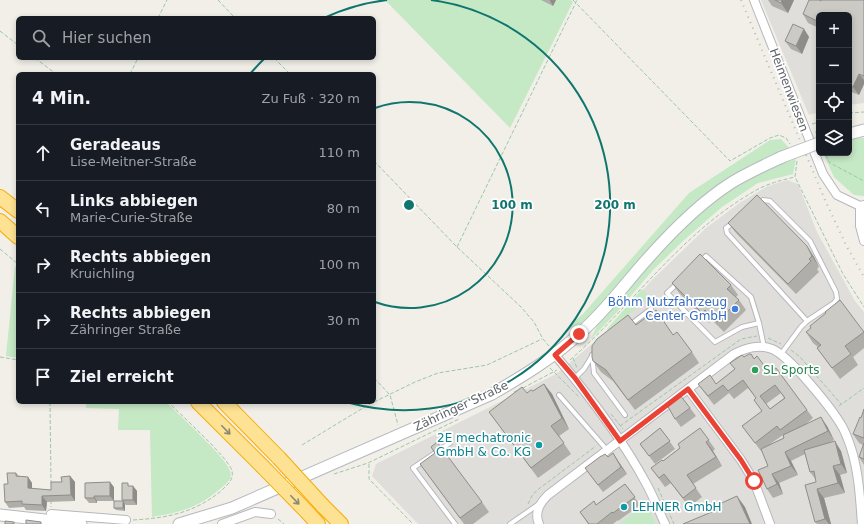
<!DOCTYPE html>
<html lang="de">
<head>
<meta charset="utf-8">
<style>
	:root { --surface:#171b24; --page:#20242c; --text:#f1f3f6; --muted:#9ea1a6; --line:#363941 }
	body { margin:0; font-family:"DejaVu Sans",sans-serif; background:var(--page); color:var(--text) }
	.controls { position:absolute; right:12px; top:12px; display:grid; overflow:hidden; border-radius:6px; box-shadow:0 2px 6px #0003 }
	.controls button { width:36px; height:36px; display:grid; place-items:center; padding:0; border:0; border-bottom:1px solid var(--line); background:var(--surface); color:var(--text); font:20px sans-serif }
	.stop { position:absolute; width:12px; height:12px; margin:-9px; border:3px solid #ea4335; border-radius:50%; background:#fff }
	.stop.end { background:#ea4335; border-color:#fff; box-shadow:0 1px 4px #0008 }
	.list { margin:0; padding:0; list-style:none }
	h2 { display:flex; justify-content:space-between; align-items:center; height:52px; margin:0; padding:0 16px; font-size:17px }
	h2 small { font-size:13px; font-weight:400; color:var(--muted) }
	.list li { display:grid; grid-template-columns:26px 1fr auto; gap:12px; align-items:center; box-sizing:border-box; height:56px; padding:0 16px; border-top:1px solid var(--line) }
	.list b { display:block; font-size:15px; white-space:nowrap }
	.list p { margin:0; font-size:13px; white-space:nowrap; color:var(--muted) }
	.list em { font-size:13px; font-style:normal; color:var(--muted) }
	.icon { flex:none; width:22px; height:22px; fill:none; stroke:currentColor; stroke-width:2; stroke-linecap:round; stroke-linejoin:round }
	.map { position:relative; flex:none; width:864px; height:524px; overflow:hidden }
	.search { position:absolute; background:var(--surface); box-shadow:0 2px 6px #0003; left:16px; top:16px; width:360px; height:44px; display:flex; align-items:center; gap:10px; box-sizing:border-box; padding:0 14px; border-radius:6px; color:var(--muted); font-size:15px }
	.panel { position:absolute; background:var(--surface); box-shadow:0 2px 6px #0003; left:16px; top:72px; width:360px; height:332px; border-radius:6px }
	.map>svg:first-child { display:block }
	.industrial { fill:#e0deda }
	.green { fill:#c5e8c5 }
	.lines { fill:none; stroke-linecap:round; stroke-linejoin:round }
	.lane-casing { stroke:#b5b8bc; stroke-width:6 }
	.street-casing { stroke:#b5b8bc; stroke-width:10 }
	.secondary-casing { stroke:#b6babf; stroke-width:13 }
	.highway-casing { stroke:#f9ab00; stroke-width:16 }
	.path { stroke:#9cc7a9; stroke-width:1; stroke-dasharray:4 2; stroke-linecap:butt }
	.lane { stroke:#fff; stroke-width:4 }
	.street { stroke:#fff; stroke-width:8 }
	.secondary { stroke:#fff; stroke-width:11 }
	.highway { stroke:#fde293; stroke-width:14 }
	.rail { stroke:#b6b7b8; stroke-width:2; stroke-dasharray:1 5; stroke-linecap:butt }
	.secondary-bridge-casing { stroke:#b6babf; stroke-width:13; stroke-linecap:butt }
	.highway-bridge-casing { stroke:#f9ab00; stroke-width:16; stroke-linecap:butt }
	.secondary-bridge { stroke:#fff; stroke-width:11 }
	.highway-bridge { stroke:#fde293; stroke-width:14 }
	.wall { fill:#afaea9; fill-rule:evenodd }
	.shaded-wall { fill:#8f8d8a }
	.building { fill:#cccac5; stroke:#8f8d8a; fill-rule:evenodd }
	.oneway { stroke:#8e8975 }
	.route { stroke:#ea4335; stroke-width:5 }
	.ring { fill:none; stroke:#0f766e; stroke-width:2 }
	.shop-dot { fill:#3f7fe0; stroke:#fff; stroke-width:1.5 }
	.leisure-dot { fill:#2e9e5b; stroke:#fff; stroke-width:1.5 }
	.culture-dot { fill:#0f9aa8; stroke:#fff; stroke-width:1.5 }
	.labels { text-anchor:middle; stroke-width:3.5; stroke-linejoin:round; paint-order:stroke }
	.street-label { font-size:12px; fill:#5f6368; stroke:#fff }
	.shop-label { font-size:12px; fill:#366cbe; stroke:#fff; text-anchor:end }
	.leisure-label { font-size:12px; fill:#27864d; stroke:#fff; text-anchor:start }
	.culture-label { font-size:12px; fill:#0d838f; stroke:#fff; text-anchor:end }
	.centre { fill:#0f766e; stroke:#fff; stroke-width:2 }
	.ring-label { font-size:12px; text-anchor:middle; font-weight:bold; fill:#0f766e; stroke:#fff; stroke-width:3.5; stroke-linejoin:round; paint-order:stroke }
</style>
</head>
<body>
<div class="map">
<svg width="864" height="524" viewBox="0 0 864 524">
	<rect width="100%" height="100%" fill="#f1efe8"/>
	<g class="industrial">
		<polygon points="761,0 864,0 864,103 849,105 849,15 819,15 819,112 809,115"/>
		<polygon points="787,180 798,184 817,232 855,301 864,312 864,524 418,524 372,476 376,464 556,374 605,333 651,281 706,228 741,202 768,186"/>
	</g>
	<g class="green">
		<polygon points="385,0 571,0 573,2 510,128"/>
		<polygon points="857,138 864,138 864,196 854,195 834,177 823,153 849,153 849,140"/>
		<polygon points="781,139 789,148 750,165 707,194 600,307 573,330 569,326 583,314 689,193 770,140"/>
		<polygon points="796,159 793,174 758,183 722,207 683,241 653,270 617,312 590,340 597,326 620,300 650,260 692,219 733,186 762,170"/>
		<polygon points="15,266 18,269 18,358 6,356"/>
		<polygon points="642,289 650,298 608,330 607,329"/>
		<path d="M86,402H166C178,414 227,458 230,471C233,479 227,483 221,488C198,508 181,512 152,517L150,430H118L119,409L86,408Z"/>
		<polygon points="646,503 656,524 619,524"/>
	</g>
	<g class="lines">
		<defs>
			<g id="lane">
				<polyline points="757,203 763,200 770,201 810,241 836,292 837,299 834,303 807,321 801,327 781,354"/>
				<polyline points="733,223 726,228 727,233 807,321"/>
				<polyline points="701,262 706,256 751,297 759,323 764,347"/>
				<polyline points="678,283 667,293 715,342 742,327 759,323"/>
				<polyline points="630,325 651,309"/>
				<polyline points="592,355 594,373 625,415"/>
				<polyline points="575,378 584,369 594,353"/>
				<polyline points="559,395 607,450"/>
				<polyline points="450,443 413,468 455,524"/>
				<polyline points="510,524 539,504"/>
			</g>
			<g id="street">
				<polyline points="754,0 823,174 837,195 860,206 864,205"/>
				<polyline points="860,206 860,226 864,241"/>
				<path d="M555,355C588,394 623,440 647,485C654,498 659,511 665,524"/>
				<polyline points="688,389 741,460 754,481 770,524"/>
				<polyline points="54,524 51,514 126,520"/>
				<polyline points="222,524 255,512 271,514"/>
				<path d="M539,524C534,512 540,503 548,495L734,354C746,348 758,344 772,349C790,356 833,410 843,428C846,434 849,442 851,448C859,473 860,498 862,524"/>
			</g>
			<g id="secondary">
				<polyline points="849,134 864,130"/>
				<polyline points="0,515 81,524"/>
				<path d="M179,524L232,508L492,394C523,376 553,358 579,334C606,311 626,282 650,256C674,229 700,203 731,183C747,173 765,165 782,157"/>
			</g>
			<g id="highway">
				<polyline points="0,197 18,211"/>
				<polyline points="0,221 18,237"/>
				<polyline points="198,402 262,466"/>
				<polyline points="224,402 279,458"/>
				<polyline points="322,505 341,524"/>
				<polyline points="308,513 318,524"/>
			</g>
		</defs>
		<use href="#lane" class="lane-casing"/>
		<use href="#street" class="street-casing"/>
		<use href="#secondary" class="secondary-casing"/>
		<use href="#highway" class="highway-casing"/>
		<g class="path">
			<polyline points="218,0 235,18"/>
			<polyline points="573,0 730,161 770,138 779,135 786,138 790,144"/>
			<polyline points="158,18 167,0"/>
			<polyline points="0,31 18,45"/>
			<polyline points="35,58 56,74"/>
			<polyline points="274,58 290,74"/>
			<polyline points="130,74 138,58"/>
			<polyline points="849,113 864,112"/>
			<polyline points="812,124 819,122"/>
			<polyline points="815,132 819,133"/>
			<polyline points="826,155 829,162 832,164 864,181"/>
			<polyline points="374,161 457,247 521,307 534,322 543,339 549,346"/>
			<polyline points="797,161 795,177 843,274 864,307"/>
			<polyline points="457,247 577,0"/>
			<polyline points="0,249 18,264"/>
			<polyline points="768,338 781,344"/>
			<polyline points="791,350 800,357 841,404"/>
			<polyline points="0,357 18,360"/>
			<polyline points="573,358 577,368"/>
			<path d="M570,360C632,306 680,234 753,192C766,184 781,180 795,177"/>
			<polyline points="550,368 579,397"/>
			<polyline points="374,378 390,395 398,425"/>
			<polyline points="523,388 557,370"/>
			<polyline points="514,392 520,389"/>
			<polyline points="50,402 51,483"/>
			<polyline points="374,402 415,382 438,373 487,365 542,339"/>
			<polyline points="839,406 864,388"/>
			<polyline points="611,414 623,429"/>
			<polyline points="620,426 741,339 757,336"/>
			<polyline points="302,445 373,402"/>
			<polyline points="369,464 369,479 413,524"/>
			<polyline points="334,474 368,463 459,419"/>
			<polyline points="658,488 674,524"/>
			<polyline points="51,500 51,507"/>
			<polyline points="528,504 533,494 540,488 596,446"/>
			<polyline points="278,519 284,524"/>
			<path d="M133,520C167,518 194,513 221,491C227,485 234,480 232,471C229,458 180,414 168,402"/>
		</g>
		<use href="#lane" class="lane"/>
		<use href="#street" class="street"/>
		<use href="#secondary" class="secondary"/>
		<use href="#highway" class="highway"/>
		<polyline class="rail" points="741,0 825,200 847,247 864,277"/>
		<defs>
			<polyline id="secondary-bridge" points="782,157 819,143"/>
			<g id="highway-bridge">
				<polyline points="279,458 322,505"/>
				<polyline points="262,466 308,513"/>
			</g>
		</defs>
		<use href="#secondary-bridge" class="secondary-bridge-casing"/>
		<use href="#highway-bridge" class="highway-bridge-casing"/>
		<use href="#secondary-bridge" class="secondary-bridge"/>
		<use href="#highway-bridge" class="highway-bridge"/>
	</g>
	<g class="wall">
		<polygon points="541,0 556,0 553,6"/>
		<polygon points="768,0 794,0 788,13 772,6"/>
		<polygon points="864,0 864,84 859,95 849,91 849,15 819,15 819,28 808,23 803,14 821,1"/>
		<polygon points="804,29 809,37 802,54 791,49 785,41"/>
		<polygon points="728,223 807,246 814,257 819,267 817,269 819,272 796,294 736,233"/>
		<polygon points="672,283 731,285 738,295 736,297 739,300 746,310 724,332 712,320 709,323 679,293"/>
		<polygon points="636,325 673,335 692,352 699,363 635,410 613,381 601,372 593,361"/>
		<polygon points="806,332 864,332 864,348 853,357 858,365 840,379 817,348 818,347 813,343"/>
		<path d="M744,357L754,359L769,372L807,410L813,418L806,424L827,426L834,440L829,443L841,451L847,473L840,475L845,493L824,498L831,524H817L815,522L816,482V480L810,472L805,454L791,461L798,475L779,483L783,494L773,498L767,489L768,466L762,451H761L742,426L762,411L754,400L756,398L748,388L734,399L729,393L714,405L698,384H716L735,369ZM781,393L784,398L770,409L766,404ZM783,435L784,438L770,444Z"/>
		<polygon points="544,384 552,394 569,429 559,436 571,454 538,478 489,412 527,393 533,391"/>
		<polygon points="690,408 696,416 681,427 675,419"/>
		<polygon points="864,409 864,465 859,457 863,445 859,443 853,434 861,418"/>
		<polygon points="660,428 675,449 655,464 640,444"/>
		<polygon points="700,428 715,449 713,451 722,466 693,484 702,497 689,507 671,483 665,487 651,468 663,461 680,448"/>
		<polygon points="613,453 627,474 603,492 590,475 602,456 608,457"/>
		<polygon points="420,464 482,502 489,512 473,524 464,524"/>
		<polygon points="16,473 19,476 28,477 32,483 32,489 51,490 70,476 75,482 75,501 47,502 46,511 26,510 24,507 9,508 5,502 8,484"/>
		<polygon points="625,484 640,505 618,521 618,520 613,524 588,524 580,512 596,505"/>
		<polygon points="130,486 133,486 137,491 137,505 126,505 125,504 125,511 116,510 114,508 123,501 122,500"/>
		<polygon points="114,487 114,501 97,501 97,503 89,503 85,498"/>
	</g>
	<g class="shaded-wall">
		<polygon points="550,0 556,0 553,6 550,1"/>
		<polygon points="782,0 794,0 788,13 781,3"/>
		<polygon points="804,29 809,37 802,54 796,46"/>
		<polygon points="859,74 864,80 864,84 859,95 853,87"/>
		<polygon points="807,246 814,257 819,267 812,256"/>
		<polygon points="544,384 552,394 569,429 562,418"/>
		<polygon points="821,417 827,426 834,440 828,431"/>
		<polygon points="835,441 841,451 847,473 841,464"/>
		<polygon points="706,442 713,451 722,466"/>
		<polygon points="785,452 791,461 798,475 791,466"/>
		<polygon points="613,453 618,461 627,474 621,467"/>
		<polygon points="833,466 840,475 845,493 838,483"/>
		<polygon points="772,474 779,483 783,494 777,484"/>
		<polygon points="70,476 75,482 75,501 71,495"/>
		<polygon points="28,477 32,483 32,494 28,488"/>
		<polygon points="110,482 114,487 114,501 110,496"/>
		<polygon points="133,486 137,491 137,505 133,500"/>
		<polygon points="817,489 824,498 831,524 829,524 825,519"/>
		<polygon points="42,496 47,502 46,511 42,505"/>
		<polygon points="94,496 97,501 97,503 94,498"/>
		<polygon points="737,496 745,507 752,524 750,524"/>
		<polygon points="123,501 125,504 125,511 123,508"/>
	</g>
	<g class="building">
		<polygon points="775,0 782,0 781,3"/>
		<polygon points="809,0 819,0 821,1 821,0 864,0 864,76 859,74 853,87 849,85 849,15 819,15 819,22 803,14"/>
		<polygon points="793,24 804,29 796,46 785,41"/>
		<polygon points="757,195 807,246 812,256 809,259 811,261 788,284 728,223"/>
		<polygon points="700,254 731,285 727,289 739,300 717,322 705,310 702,313 672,283"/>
		<polygon points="840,300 864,332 845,346 851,354 832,368 817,348 821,345 806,332 811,328 810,326 826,313 825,312"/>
		<polygon points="656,310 673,335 677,332 692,352 628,400 606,370 593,361 592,357 592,346 597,339 628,315 636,325"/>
		<path d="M749,354H751L754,359L757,356L769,372L776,368L807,410L780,430L777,426L755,443L742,426L762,411L754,400L756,398L743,380L728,391L723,385L708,396L698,384L710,375L716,384L735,369L730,363L742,355L744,357ZM775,385L785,398L770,409L760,396Z"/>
		<polygon points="544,384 562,418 551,426 564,443 531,468 489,412 522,387 527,393 531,390 533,391"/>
		<polygon points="680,395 690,408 675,419 667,405"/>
		<polygon points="864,409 864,438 853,434 860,417 861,418"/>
		<polygon points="821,417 828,431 785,452 791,466 772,474 777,484 767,489 758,470 768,466 761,449 784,438 783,435"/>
		<polygon points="660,428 670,441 649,456 640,444"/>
		<polygon points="700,428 709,440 706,442 716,457 687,475 696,488 683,498 664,474 659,478 651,468 662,460 663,461 680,448 678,444"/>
		<polygon points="835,441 841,464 833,466 838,483 817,489 825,519 815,522 805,485 816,482 814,471 810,472 804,450"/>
		<polygon points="437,442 482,502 460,518 420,464 435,453 431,447"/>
		<polygon points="864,443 864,459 859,457"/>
		<polygon points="613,453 621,467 598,485 585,468 601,456 602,456 605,454 608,457"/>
		<polygon points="7,473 16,473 16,476 28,477 28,488 51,490 51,482 62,482 61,477 70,476 71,495 42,496 42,505 22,504 22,501 5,502 4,484 8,484"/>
		<polygon points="110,482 110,496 94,496 94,498 85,498 85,483"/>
		<polygon points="122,483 128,483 128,486 133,486 133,500 122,500"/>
		<polygon points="625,484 635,497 613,513 612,512 597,524 589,524 580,512 594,501 596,505"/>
		<polygon points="737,496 750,524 683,524 714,511 713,507"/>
		<rect x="114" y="501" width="9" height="7"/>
		<polygon points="26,520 41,522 41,524 26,524"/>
		<polygon points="5,521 14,522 14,524 5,524"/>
	</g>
	<defs><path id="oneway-shaft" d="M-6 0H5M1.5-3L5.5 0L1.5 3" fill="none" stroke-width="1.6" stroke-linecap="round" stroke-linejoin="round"/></defs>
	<g class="oneway">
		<use href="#oneway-shaft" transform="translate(226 430) rotate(46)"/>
		<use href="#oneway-shaft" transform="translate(295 500) rotate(46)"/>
	</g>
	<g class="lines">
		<polyline class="route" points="579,334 555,355 575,378 620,441 688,389 741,460 754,481"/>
	</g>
	<g class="ring">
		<path d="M375 108A103 103 0 1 1 375 302"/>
		<path d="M250 74A206 206 0 0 1 265 58M324 18A206 206 0 0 1 387 0M431 0A206 206 0 1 1 350 403"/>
	</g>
	<circle class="shop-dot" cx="735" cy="309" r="4"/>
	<circle class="leisure-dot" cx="755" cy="370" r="4"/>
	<g class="culture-dot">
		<circle cx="539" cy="445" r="4"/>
		<circle cx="624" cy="507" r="4"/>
	</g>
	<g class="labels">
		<g class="street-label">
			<text transform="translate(789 90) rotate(69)" y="4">Heimenwiesen</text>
			<text transform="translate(461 406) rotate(-25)" y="4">Zähringer Straße</text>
		</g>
		<g class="shop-label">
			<text x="727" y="306">Böhm Nutzfahrzeug<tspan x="727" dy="14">Center GmbH</tspan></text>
		</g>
		<g class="leisure-label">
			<text x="763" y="374">SL Sports</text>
		</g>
		<g class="culture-label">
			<text x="531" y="442">2E mechatronic<tspan x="531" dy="14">GmbH &amp; Co. KG</tspan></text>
			<text x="632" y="511" text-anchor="start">LEHNER GmbH</text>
		</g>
	</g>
	<circle cx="409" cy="205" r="6" class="centre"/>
	<g class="ring-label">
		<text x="512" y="209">100 m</text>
		<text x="615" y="209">200 m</text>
	</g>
</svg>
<div class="controls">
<button>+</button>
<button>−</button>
<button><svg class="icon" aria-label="locate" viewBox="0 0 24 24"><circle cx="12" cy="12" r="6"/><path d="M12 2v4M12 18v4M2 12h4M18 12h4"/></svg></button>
<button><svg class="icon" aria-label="layers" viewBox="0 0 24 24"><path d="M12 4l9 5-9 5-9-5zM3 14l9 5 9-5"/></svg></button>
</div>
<div class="stop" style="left:754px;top:481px"></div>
<div class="stop end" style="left:579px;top:334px"></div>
<div class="search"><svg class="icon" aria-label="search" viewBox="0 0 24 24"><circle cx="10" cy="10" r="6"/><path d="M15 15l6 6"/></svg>Hier suchen</div>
<section class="panel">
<h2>4 Min.<small>Zu Fuß · 320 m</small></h2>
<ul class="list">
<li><svg class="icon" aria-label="ahead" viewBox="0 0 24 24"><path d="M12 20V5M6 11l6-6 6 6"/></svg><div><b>Geradeaus</b><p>Lise-Meitner-Straße</p></div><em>110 m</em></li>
<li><svg class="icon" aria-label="left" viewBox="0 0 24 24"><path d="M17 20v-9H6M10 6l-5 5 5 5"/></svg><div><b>Links abbiegen</b><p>Marie-Curie-Straße</p></div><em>80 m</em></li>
<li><svg class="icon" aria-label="right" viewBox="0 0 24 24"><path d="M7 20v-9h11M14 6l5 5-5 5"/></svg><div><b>Rechts abbiegen</b><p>Kruichling</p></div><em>100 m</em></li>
<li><svg class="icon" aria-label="right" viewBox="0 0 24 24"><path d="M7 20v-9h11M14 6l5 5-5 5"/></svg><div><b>Rechts abbiegen</b><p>Zähringer Straße</p></div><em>30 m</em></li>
<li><svg class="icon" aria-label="arrive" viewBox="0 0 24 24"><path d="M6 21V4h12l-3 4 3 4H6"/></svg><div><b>Ziel erreicht</b></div></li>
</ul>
</section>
</div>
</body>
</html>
